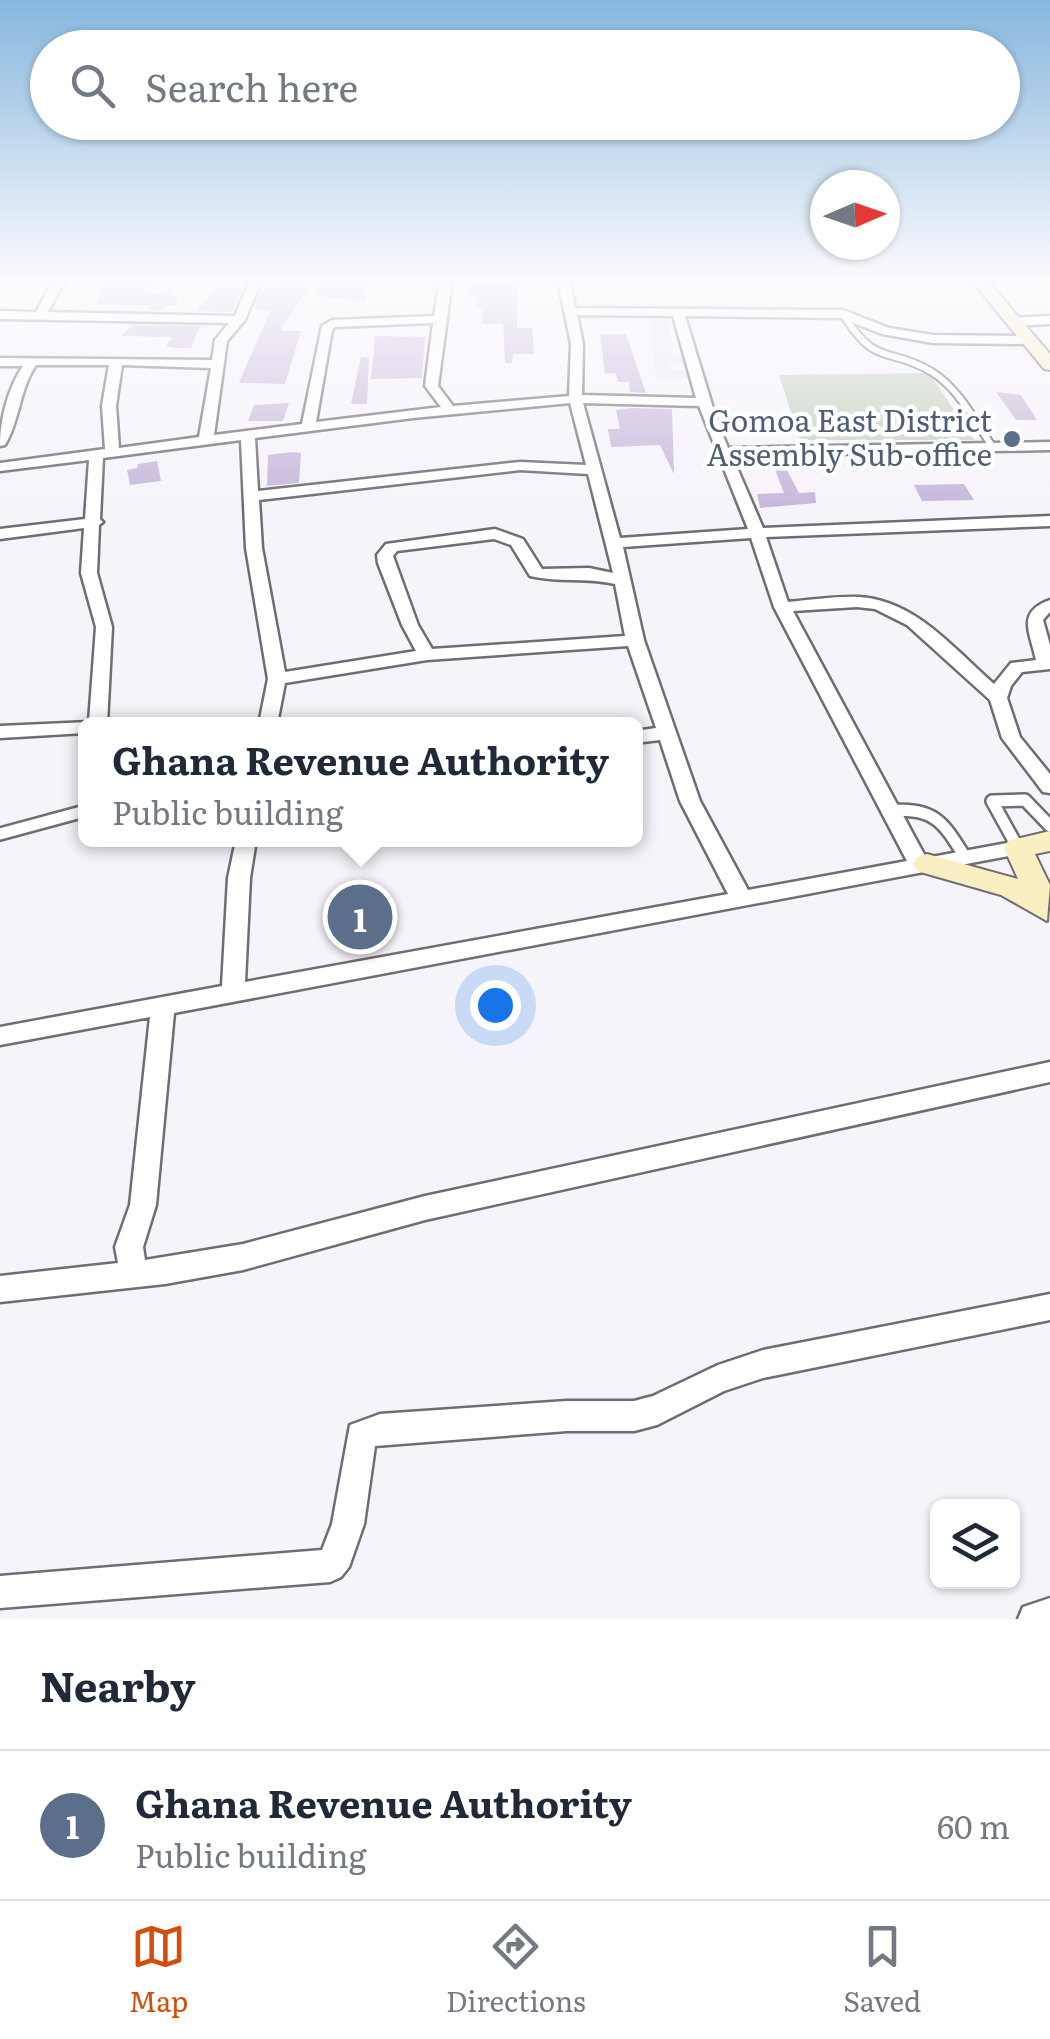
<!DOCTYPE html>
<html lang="en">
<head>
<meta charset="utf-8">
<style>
	:root { --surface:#fff; --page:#f2f2f3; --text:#1f2937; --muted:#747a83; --line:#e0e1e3; --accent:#d34e0b }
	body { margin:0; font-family:Literata,serif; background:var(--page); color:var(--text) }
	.controls { position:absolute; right:30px; bottom:30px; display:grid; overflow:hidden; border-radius:15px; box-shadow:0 2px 8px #0004 }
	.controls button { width:90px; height:90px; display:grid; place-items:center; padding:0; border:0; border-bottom:2px solid var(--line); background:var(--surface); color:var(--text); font:50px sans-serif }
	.compass { position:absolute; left:810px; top:170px; width:90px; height:90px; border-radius:50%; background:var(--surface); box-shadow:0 2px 8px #0004; rotate:88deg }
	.you { position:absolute; left:495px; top:1005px; width:35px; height:35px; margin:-25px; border:8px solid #fff; border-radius:50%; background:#1a73e8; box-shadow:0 0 0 15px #1a73e833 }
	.badge { display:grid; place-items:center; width:65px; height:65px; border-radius:50%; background:var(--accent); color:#fff; font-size:32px; font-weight:700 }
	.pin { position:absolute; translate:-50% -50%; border:5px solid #fff; box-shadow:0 2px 10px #0006 }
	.popup { position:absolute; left:78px; top:717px; width:565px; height:130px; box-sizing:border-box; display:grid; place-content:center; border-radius:15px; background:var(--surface); filter:drop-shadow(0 2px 8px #0005); font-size:32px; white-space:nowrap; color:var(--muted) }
	.popup b { font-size:38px; color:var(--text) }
	.popup::after { content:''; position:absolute; left:50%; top:100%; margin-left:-20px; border:20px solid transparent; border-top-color:var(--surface) }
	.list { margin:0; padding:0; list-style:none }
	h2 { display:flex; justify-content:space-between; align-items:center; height:130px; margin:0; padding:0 40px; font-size:42px }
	h2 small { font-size:32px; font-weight:400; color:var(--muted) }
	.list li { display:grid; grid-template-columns:65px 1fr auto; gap:30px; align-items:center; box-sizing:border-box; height:150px; padding:0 40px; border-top:2px solid var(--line) }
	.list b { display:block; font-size:38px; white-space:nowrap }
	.list p { margin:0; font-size:32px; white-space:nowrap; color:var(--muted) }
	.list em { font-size:32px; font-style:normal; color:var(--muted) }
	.icon { flex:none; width:55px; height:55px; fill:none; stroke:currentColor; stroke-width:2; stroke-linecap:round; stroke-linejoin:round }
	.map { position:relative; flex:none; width:1050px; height:1619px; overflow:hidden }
	.search { position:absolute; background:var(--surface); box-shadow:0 2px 8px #0004; left:30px; right:30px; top:30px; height:110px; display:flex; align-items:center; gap:25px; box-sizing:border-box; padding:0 35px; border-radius:55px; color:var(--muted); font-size:38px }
	.sheet { height:280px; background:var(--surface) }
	nav { display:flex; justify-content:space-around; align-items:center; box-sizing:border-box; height:140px; border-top:2px solid var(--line); background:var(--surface); font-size:28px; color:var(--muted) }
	nav a { display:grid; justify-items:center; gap:5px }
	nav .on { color:var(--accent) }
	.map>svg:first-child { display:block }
	.built { fill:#ece6f4 }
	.green { fill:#c3d2be }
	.building { fill:#c8b9db }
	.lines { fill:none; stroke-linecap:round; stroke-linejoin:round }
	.lane-far1-casing { stroke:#6f6d73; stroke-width:10 }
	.lane-casing { stroke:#6f6d73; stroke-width:16 }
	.street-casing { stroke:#6f6d73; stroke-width:5 }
	.secondary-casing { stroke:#6f6d73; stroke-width:4 }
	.lane-far1 { stroke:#fff; stroke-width:6 }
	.lane { stroke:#fff; stroke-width:11 }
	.street { fill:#fff; fill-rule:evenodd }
	.secondary { fill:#faefc3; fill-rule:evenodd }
	.service-dot { fill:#5c6f8a; stroke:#fff; stroke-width:4 }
	.labels { text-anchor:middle; stroke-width:9; stroke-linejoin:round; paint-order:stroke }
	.far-service-label { font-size:30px; fill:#4e5e75; stroke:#fff; text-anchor:end }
</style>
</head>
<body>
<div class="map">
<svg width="1050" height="1619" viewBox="0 0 1050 1619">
	<rect width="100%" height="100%" fill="#f6f4fb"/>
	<polygon class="built" points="650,321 669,321 674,356 693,356 694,363 670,363 672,370 697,370 698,378 656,378"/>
	<polygon class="green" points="929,373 974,440 800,440 779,375"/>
	<g class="building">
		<polygon points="133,280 151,280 144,292 165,295 172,289 169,295 177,297 177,305 165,305 163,311 148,310 155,305 96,305 109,281"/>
		<polygon points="368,280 366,301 316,296 320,282"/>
		<polygon points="468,283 517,283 517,328 532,328 534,354 513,354 512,363 505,363 503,324 481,324 483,310 476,308 477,297 468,297"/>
		<polygon points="310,285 280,331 301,331 285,384 239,383 270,311 254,309 263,286"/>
		<polygon points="243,286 232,312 197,311 216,288"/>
		<polygon points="133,325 210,326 200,327 191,348 177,348 166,346 172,337 121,336"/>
		<polygon points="600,334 626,334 646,393 630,392 629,382 618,382 616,373 605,374"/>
		<polygon points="380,336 425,337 422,378 371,379 375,337"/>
		<polygon points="361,357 369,358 367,404 351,404"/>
		<polygon points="996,392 1021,395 1037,420 1016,420"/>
		<polygon points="289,403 283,421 248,421 254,405"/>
		<polygon points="631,408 672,409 674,474 660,445 611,447 608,429 620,429 616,410"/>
		<polygon points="293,452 301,453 299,483 267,486 268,455"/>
		<polygon points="771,459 781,459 799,493 815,492 816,503 760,508 757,494 784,493"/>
		<polygon points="157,461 161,481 130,485 127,470 137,468 138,464"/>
		<polygon points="964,484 974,500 922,501 914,485"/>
	</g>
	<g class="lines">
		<defs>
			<path id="lane-far1" d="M843,314C877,369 887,345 932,372C959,389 975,421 992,446"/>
			<g id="lane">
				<path d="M890,810C935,809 942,820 965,857"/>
				<polyline points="0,834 85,811"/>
				<polyline points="1018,848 992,801 1025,800 1050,826"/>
			</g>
			<g id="street">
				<path d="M53,280H65L48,312L235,316L250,280H262L245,320L227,341L214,435L302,424L322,326L332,320L434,316L440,280H452L438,386L453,406L569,396L571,344L558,280H570L575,308L843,310L889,328L933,335L1030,336L1036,340L1030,344L933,343L882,334L841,318L685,316L716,418L728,448L1050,442V450L732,456L763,528L1050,516V526L766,537L788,602C811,600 836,596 859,597C915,600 954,649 994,684L1011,663L1036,660C1030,632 1016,612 1050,600V612L1043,620L1050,645V669L1022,672L1011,686L1007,698L1020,737L1050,774V793L1043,792L1002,738L990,700L907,625L875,609L857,607L793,611L926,858L1018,841L1025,843L1028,848L1025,853L174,1013L156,1205L143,1247L145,1260L243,1244L425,1196L1050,1062V1082L425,1220L243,1270L165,1284L0,1302V1276L118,1263L115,1247L130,1205L150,1017L0,1045V1027L222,986L228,878L236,840H256L250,878L245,982L728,894L680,801L660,740L635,743V731L656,728L628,646L427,660L285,683L277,724H259L268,679L246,548L241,440L103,458L100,519L103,522L99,525L97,573L112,627L107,724H85V733L0,738V726L89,722L96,627L81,573L84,528L0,539V529L85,519L89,460L0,471V463L105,449L102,406L109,365H36C19,390 20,420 5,445L0,446C0,420 8,388 23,366H0V358L212,360L215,340L229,323L0,319V311L36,312ZM577,315L673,316L696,398L582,395L583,344ZM433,323L425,386L441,407L316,422L332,330L335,327ZM122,365L211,368L199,437L119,448L116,406ZM570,403L586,465L520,462L258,491L255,438L413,418ZM583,403L699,406L748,529L620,538ZM520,470L588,474L613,573L589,568L542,569L523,539L495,529L386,544L377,555L378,563L402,625L416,651L285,672L262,548L259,500ZM751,538L774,607L907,861L748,890L700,801L644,640L623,547ZM494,539L511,545L530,576C559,583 585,577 615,584L625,636L432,649L418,625L393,556L397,551Z"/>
				<polygon points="1050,316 1050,324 1012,326 1006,322 1012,318"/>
				<polygon points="1050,1294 1050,1320 763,1378 724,1391 657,1425 634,1431 567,1431 375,1446 364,1524 349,1567 341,1577 330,1582 0,1608 0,1576 322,1550 332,1524 350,1425 380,1414 567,1401 634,1401 653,1396 718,1365 763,1350"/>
				<polygon points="1050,1598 1050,1619 1018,1619 1023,1607"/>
			</g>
			<g id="secondary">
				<polygon points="971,280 987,280 1050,354 1050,370 1044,369"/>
				<polygon points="1050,831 1050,851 1035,854 1050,885 1047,921 1001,895 917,871 913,864 917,857 927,854 1018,879 1004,848 1008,841"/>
			</g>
		</defs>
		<use href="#lane-far1" class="lane-far1-casing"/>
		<use href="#lane" class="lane-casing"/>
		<use href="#street" class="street-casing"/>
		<use href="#secondary" class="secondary-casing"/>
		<use href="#lane-far1" class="lane-far1"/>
		<use href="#lane" class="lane"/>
		<use href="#street" class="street"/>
		<use href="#secondary" class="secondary"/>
	</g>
	<linearGradient id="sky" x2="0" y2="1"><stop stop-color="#86b7de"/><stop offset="0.55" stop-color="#fbfafd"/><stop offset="1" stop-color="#fbfafd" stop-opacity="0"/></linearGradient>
	<rect width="1050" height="507" fill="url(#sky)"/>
	<circle class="service-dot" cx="1012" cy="439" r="10"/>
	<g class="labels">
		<g class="far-service-label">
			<text x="992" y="432">Gomoa East District<tspan x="992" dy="34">Assembly Sub-office</tspan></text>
		</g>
	</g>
</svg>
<div class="controls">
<button><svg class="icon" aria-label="layers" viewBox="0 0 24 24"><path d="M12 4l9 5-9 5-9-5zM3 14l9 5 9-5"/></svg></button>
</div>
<svg class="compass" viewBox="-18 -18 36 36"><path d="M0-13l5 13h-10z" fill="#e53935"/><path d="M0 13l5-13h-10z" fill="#747a83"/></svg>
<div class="you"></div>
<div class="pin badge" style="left:360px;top:917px;background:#5c6f8a">1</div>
<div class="popup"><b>Ghana Revenue Authority</b>Public building</div>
<div class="search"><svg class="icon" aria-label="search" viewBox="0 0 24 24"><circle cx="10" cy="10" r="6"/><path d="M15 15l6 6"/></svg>Search here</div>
</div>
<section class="sheet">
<h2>Nearby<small></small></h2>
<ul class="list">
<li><span class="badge" style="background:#5c6f8a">1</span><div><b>Ghana Revenue Authority</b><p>Public building</p></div><em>60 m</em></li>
</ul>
</section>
<nav>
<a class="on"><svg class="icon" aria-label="map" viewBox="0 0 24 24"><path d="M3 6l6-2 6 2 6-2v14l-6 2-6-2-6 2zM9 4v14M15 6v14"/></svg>Map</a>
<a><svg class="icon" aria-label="directions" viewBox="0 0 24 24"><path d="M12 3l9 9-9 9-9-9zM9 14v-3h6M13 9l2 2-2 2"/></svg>Directions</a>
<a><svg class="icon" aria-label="saved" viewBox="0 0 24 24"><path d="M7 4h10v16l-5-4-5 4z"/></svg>Saved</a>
</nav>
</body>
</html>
